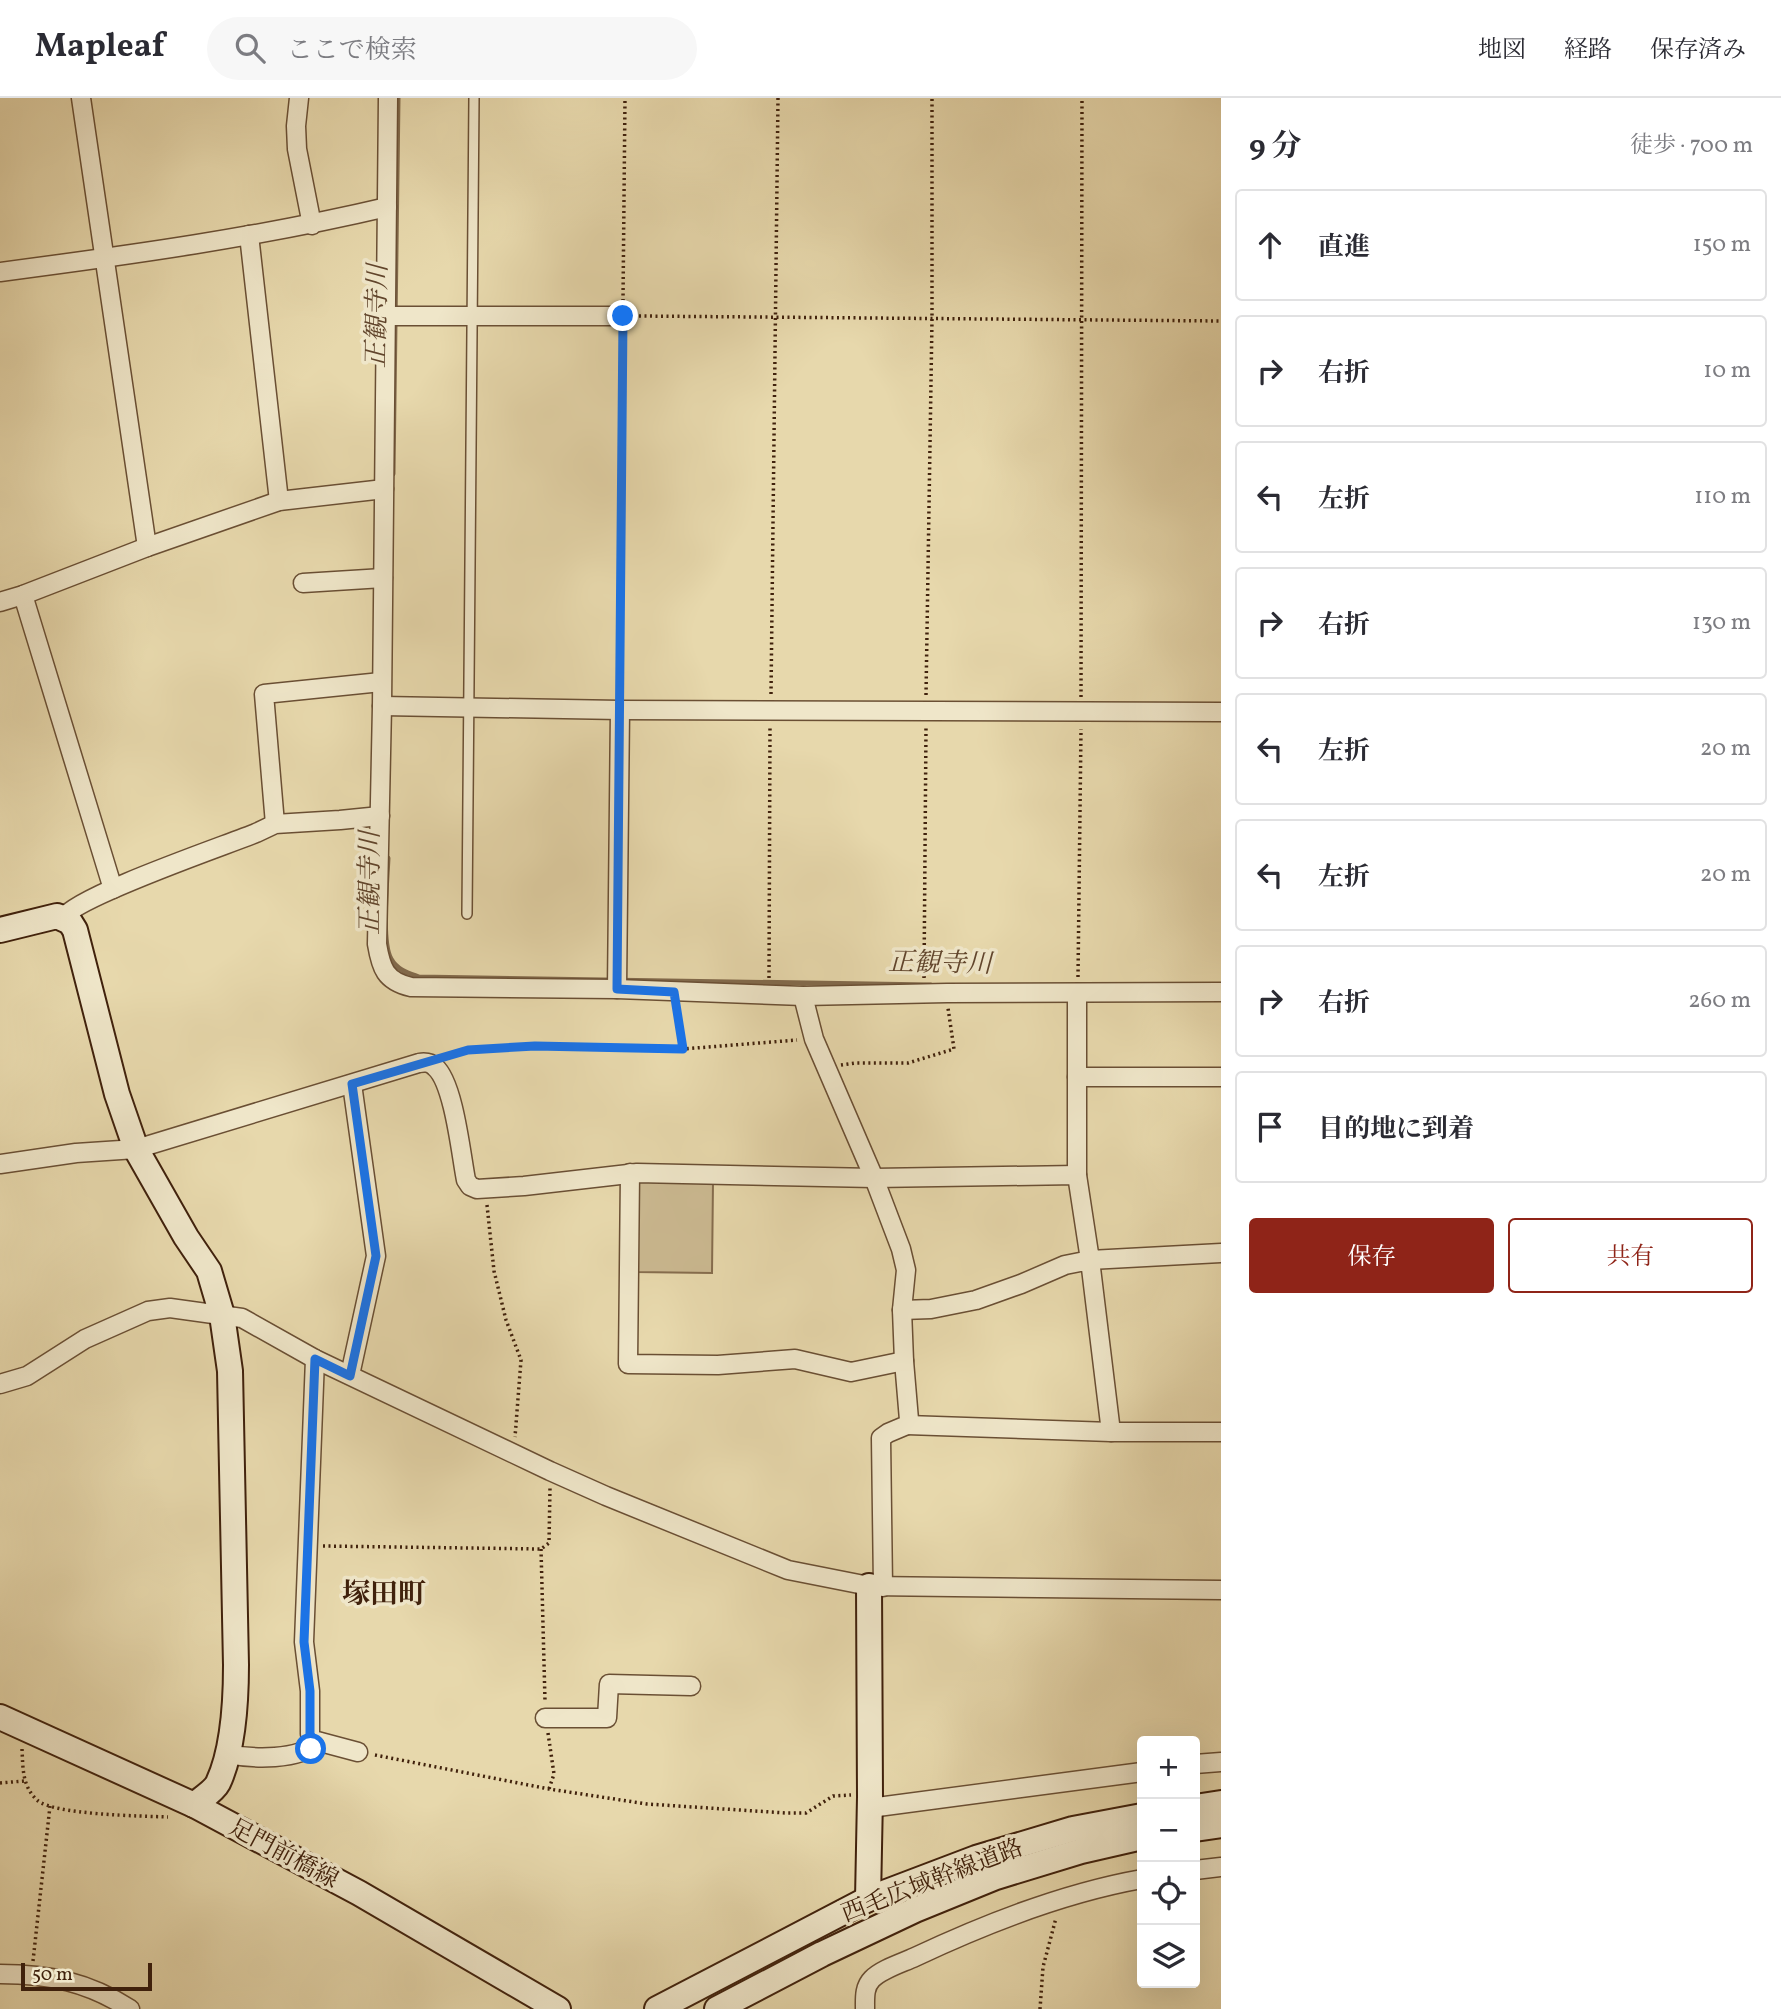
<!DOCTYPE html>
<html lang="ja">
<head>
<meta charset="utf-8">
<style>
	:root { --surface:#fff; --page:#f7f7f7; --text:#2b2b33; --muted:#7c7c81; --line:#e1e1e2; --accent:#8f2418 }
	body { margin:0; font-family:Vollkorn,"Noto Serif JP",serif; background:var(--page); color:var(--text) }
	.controls { position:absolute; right:21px; bottom:21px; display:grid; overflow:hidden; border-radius:7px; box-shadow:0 7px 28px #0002 }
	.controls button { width:63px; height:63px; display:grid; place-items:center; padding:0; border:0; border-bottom:2px solid var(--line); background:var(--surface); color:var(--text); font:35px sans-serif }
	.scale { position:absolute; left:21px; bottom:18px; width:131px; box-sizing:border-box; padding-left:7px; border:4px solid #40210c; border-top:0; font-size:19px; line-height:24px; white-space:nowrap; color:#40210c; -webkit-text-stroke:5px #efe6c9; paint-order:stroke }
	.stop { position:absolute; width:21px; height:21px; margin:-16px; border:5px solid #1a73e8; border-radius:50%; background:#fff }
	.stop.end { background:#1a73e8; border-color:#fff; box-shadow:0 2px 7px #0008 }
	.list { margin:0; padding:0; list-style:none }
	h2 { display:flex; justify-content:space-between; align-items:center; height:91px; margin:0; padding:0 28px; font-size:30px }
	h2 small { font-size:23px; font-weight:400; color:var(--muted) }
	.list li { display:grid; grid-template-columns:46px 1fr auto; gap:21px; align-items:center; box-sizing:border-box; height:112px; margin:0 14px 14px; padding:0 14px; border:2px solid var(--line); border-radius:7px }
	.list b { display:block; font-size:26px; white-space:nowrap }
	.list em { font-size:23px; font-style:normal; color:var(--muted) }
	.actions { display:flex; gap:14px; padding:21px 28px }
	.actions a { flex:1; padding:16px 0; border:2px solid var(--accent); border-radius:7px; text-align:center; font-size:24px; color:var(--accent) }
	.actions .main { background:var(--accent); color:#fff }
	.icon { flex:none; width:38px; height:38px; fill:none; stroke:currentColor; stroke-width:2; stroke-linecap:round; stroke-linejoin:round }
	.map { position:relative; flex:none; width:1221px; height:1911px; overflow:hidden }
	header { display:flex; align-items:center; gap:42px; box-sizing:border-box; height:98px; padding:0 35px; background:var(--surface); border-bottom:2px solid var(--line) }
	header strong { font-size:33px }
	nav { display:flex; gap:38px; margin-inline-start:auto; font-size:24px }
	.search { width:490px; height:63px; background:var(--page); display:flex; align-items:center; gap:18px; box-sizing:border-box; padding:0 24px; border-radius:38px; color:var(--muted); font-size:26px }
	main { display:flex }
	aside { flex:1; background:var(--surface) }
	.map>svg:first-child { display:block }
	.green { fill:#cbb991; stroke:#866d4e; stroke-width:2 }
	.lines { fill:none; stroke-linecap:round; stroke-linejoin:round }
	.stream { stroke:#826a4c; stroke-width:5 }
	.lane-casing { stroke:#6a4f34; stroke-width:12 }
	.street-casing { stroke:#6a4f34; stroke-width:21 }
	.secondary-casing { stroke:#40210c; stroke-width:28 }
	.path { stroke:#40210c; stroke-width:3.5; stroke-dasharray:2 3.5; stroke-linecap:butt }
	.lane { stroke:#efe6c9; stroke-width:9 }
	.street { stroke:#efe6c9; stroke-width:18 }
	.secondary { stroke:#efe6c9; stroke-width:24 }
	.route { stroke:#1a73e8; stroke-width:9 }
	.labels { text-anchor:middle; stroke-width:7; stroke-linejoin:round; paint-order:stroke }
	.street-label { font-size:24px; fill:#40210c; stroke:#efe6c9 }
	.water-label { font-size:26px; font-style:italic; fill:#61452c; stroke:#efe6c9 }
	.quarter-label { font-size:28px; font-weight:bold; fill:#40210c; stroke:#efe6c9 }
</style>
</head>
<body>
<header>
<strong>Mapleaf</strong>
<div class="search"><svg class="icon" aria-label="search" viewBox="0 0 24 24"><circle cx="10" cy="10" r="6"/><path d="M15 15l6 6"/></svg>ここで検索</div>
<nav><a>地図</a><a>経路</a><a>保存済み</a></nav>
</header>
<main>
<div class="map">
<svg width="1221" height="1911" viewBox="0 0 1221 1911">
	<rect width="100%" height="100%" fill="#e7d8ac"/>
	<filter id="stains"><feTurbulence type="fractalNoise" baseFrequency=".00286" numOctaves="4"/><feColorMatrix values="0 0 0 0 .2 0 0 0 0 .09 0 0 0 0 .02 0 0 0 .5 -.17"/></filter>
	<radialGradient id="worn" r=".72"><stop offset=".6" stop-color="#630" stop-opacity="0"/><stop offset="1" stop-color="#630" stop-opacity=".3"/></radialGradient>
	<polygon class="green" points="640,1083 713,1084 712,1175 635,1174 634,1087"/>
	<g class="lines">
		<g class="stream">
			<polyline points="393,376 398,0"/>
			<path d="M388,760C387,783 381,844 391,861C397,872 408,875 419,879L931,887"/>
		</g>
		<defs>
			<polyline id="lane" points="467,816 474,0"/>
			<g id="street">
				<polyline points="81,0 147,449"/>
				<polyline points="299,0 296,28 297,51 312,127"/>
				<path d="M388,0L382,608L377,846C381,870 385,883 411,889L617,891L803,898L947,895L1221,894"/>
				<polyline points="249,137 279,403"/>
				<path d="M0,174C130,157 260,139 387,109"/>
				<polyline points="385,218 623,218"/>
				<polyline points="303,485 383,480"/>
				<polyline points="23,497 113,791"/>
				<polyline points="0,504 23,497 147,449 279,403 384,391"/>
				<polyline points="382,608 620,612 1221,614"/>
				<polyline points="275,726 264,596 381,584"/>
				<path d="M63,820C77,798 224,748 256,735L275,726L340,722L380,718"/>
				<polyline points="617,891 620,612"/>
				<polyline points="803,898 814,941 874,1080 901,1151 906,1172 902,1212 904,1263 909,1322 907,1327 888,1335 881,1340 883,1489"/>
				<polyline points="1077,979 1221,979"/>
				<path d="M0,1066L76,1055L136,1051L419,965C425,964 430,964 435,969C454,985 461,1057 466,1082L470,1088L477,1091L524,1088L637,1075L874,1080L1077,1077L1090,1162L1221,1155"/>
				<polyline points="630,1075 628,1266 718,1267 795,1261 851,1274 904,1263"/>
				<polyline points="1077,1077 1077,895"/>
				<polyline points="902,1212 931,1211 976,1202 1021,1186 1065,1167 1090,1162 1111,1334 1221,1334"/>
				<polyline points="315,1261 304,1544 310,1593 310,1636 313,1642 358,1654"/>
				<polyline points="350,1277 376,1158 352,986"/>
				<polyline points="0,1286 27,1278 85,1241 148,1213 170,1210 242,1220 315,1261 550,1373 606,1398 788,1472 869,1488 1221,1492"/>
				<polyline points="907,1327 1111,1334"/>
				<polyline points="545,1620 607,1620 609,1586 691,1588"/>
				<path d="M227,1656C253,1661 298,1663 319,1644"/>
				<polyline points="1195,1666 1221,1664"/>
				<polyline points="870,1710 1142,1674"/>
				<polyline points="1195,1772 1221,1769"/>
				<path d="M0,1876C49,1876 88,1884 130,1911"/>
				<path d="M865,1911C865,1900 864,1889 872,1881C882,1871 902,1865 915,1859C987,1825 1063,1795 1142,1781"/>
			</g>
			<g id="secondary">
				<path d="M0,832L57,818L70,824L75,832L117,996L136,1051L186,1139L209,1173L222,1217L230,1273L236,1567C236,1602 233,1653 218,1685C214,1693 201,1701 194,1707"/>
				<polyline points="0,1619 194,1707 359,1795 558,1911"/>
				<polyline points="1195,1709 1221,1705"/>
				<polyline points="1195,1731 1221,1727"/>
				<polyline points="868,1801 870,1699 869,1488"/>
				<polyline points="657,1911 868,1801 976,1760 1073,1731 1142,1718"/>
				<polyline points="717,1911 822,1856 915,1812 996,1779 1081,1753 1142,1739"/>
			</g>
		</defs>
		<use href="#lane" class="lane-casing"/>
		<use href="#street" class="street-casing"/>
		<use href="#secondary" class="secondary-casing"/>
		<g class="path">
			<polyline points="623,203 625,0"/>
			<polyline points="639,218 1221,223"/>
			<polyline points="620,595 623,236"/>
			<polyline points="771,596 778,0"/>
			<polyline points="926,597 932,221 932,0"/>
			<polyline points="1081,599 1082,0"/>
			<polyline points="1078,879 1081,631"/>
			<polyline points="769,880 770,629"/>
			<polyline points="924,880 926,629"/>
			<polyline points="677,908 683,951"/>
			<polyline points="446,959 468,952 535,948 683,951 797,942"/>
			<polyline points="841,967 855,965 908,965 954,951 948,910"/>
			<polyline points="487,1107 494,1173 506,1222 521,1262 515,1339"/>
			<polyline points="323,1448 541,1451 549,1445 550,1390"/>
			<polyline points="541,1451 545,1603"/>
			<polyline points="548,1635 554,1676 549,1691"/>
			<path d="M22,1651C23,1670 22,1688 37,1702C53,1717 143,1718 168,1719"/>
			<polyline points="375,1657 549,1691 647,1706 786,1715 806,1715 833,1698 851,1697"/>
			<polyline points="0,1685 24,1683"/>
			<polyline points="33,1863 50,1708"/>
			<polyline points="1040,1911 1043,1869 1056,1820"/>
		</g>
		<use href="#lane" class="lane"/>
		<use href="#street" class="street"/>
		<use href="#secondary" class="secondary"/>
	</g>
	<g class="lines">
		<polyline class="route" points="311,1651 319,1644 313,1642 310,1636 310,1593 304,1544 315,1261 350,1278 376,1158 352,986 468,952 535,948 683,951 674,894 617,891 623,218"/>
	</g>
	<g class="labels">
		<g class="street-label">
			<text transform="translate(284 1755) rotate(28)" y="8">足門前橋線</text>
			<text transform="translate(932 1782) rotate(-21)" y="8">西毛広域幹線道路</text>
		</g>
		<g class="water-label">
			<text transform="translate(376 218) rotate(-89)" y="9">正観寺川</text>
			<text transform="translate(369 785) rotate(-90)" y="9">正観寺川</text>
			<text transform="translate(940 864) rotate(1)" y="9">正観寺川</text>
		</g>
		<g class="quarter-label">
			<text x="384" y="1505">塚田町</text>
		</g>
	</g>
	<rect width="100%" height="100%" filter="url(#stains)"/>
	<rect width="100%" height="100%" fill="url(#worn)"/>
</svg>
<div class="controls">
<button>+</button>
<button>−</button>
<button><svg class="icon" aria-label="locate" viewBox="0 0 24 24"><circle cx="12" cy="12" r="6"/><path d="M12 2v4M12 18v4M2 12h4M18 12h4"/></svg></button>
<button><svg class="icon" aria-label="layers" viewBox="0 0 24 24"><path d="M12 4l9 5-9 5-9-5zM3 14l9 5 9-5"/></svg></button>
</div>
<div class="scale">50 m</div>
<div class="stop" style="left:311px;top:1651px"></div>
<div class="stop end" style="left:623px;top:218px"></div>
</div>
<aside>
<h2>9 分<small>徒歩 · 700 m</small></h2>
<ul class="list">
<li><svg class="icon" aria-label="ahead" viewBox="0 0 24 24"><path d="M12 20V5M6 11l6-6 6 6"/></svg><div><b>直進</b></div><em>150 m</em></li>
<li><svg class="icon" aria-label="right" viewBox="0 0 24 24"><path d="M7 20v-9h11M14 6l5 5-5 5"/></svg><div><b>右折</b></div><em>10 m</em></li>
<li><svg class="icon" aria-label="left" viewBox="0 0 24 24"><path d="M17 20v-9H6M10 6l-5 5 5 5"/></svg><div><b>左折</b></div><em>110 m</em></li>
<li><svg class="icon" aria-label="right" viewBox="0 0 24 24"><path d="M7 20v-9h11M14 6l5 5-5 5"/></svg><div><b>右折</b></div><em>130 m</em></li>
<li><svg class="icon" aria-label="left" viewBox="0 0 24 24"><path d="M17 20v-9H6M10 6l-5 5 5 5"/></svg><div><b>左折</b></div><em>20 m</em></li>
<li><svg class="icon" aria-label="left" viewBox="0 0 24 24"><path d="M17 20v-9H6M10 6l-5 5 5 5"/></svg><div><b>左折</b></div><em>20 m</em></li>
<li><svg class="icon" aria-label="right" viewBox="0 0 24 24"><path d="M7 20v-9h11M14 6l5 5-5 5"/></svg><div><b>右折</b></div><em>260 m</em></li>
<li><svg class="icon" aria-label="arrive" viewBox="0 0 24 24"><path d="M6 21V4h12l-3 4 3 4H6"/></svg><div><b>目的地に到着</b></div></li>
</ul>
<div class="actions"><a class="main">保存</a><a>共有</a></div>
</aside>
</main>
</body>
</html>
